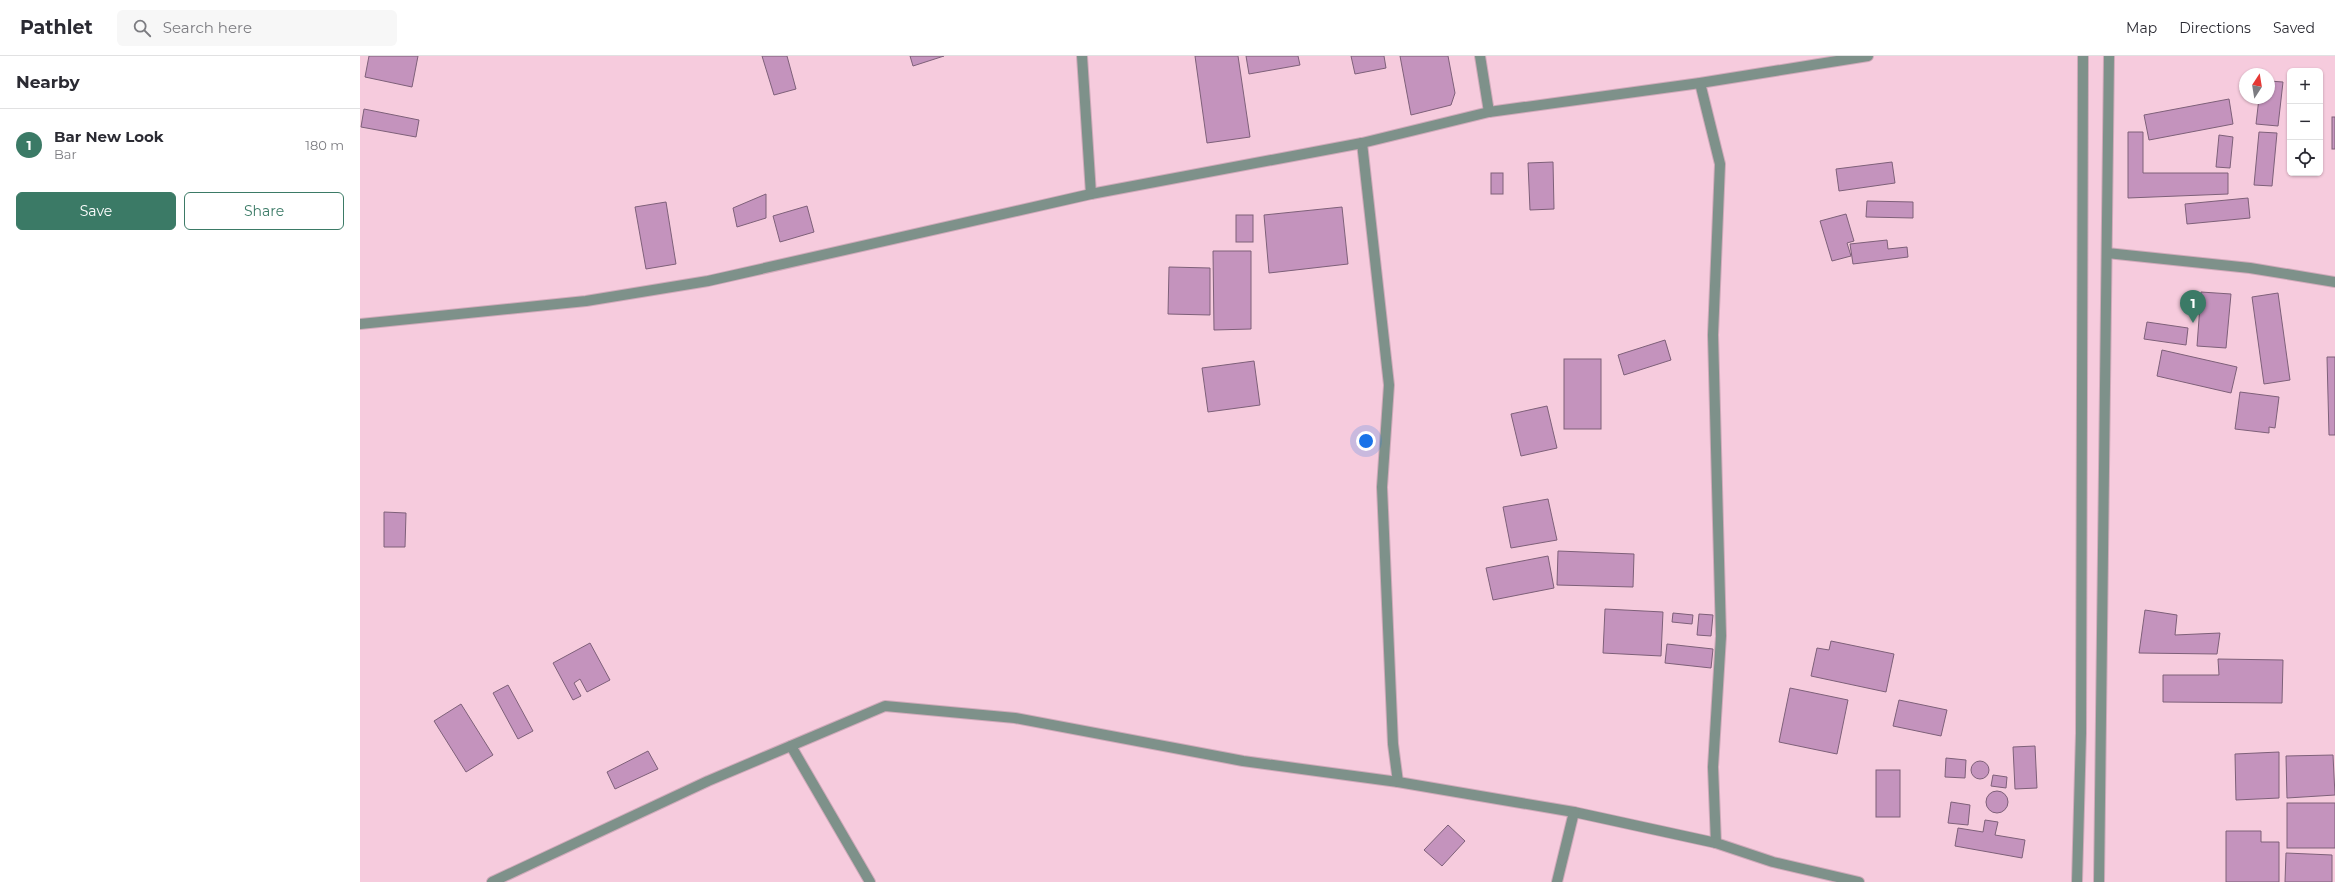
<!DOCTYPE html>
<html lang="en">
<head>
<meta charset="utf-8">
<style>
	:root { --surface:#fff; --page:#f7f7f7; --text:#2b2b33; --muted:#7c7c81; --line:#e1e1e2; --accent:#3b7a66 }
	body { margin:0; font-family:Montserrat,sans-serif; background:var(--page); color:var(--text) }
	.controls { position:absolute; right:12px; top:12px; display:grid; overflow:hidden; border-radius:6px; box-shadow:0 1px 3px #0004 }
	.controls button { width:36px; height:36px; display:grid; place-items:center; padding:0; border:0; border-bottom:1px solid var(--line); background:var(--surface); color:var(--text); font:20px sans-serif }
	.compass { position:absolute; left:1879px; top:12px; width:36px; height:36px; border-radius:50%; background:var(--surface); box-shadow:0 1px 3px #0004; rotate:12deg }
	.you { position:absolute; left:1006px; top:385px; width:14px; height:14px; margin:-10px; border:3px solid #fff; border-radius:50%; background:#1a73e8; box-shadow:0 0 0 6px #1a73e833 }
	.badge { display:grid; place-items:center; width:26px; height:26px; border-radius:50%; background:var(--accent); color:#fff; font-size:13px; font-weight:700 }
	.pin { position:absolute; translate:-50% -33px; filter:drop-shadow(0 1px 2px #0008) }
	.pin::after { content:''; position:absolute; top:21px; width:14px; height:12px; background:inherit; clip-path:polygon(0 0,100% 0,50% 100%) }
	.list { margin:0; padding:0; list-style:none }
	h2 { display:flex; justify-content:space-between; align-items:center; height:52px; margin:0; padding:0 16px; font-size:17px }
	h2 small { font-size:13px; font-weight:400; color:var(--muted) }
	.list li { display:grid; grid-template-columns:26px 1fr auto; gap:12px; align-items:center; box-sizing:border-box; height:72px; padding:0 16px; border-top:1px solid var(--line) }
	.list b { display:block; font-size:15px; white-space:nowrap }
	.list p { margin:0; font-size:13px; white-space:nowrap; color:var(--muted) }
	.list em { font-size:13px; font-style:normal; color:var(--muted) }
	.actions { display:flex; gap:8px; padding:12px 16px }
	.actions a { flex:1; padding:9px 0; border:1px solid var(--accent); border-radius:6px; text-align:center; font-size:14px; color:var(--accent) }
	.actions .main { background:var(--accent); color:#fff }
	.icon { flex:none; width:22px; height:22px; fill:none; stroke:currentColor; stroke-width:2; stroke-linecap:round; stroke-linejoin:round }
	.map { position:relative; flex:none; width:1975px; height:826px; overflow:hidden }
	header { display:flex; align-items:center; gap:24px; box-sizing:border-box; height:56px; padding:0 20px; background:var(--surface); border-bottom:1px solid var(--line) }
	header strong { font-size:19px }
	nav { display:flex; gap:22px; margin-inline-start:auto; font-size:14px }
	.search { width:280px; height:36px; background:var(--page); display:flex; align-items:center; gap:10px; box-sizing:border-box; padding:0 14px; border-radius:6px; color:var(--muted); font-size:15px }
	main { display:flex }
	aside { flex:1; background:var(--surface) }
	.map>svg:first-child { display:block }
	.building { fill:#c493bd; stroke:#7e6079 }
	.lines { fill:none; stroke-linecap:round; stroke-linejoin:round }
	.minor-casing { stroke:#d0aaba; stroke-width:12 }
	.minor { stroke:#7e918a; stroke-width:10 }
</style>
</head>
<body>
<header>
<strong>Pathlet</strong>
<div class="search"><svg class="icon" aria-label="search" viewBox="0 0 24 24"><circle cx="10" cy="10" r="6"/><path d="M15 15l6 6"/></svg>Search here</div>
<nav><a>Map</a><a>Directions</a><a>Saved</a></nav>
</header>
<main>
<aside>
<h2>Nearby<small></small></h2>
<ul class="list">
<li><span class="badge">1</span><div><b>Bar New Look</b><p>Bar</p></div><em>180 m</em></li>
</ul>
<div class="actions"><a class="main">Save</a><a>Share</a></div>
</aside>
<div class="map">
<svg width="1975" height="826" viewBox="0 0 1975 826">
	<rect width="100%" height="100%" fill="#f6cbdd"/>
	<g class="building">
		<polygon points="9,0 58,0 52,31 5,21"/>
		<polygon points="402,0 427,0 436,33 414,39"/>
		<polygon points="550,0 584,0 553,10"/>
		<polygon points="835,0 878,0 890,81 847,87"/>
		<polygon points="886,0 938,0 940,9 889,18"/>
		<polygon points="991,0 1024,0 1026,12 995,18"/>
		<polygon points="1040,0 1088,0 1095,37 1091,49 1051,59"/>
		<polygon points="1909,25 1923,26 1918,70 1896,68 1899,42 1909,42"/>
		<polygon points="1869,43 1873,68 1789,84 1784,59"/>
		<polygon points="4,53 59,64 56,81 1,71"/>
		<rect x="1972" y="61" width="3" height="32"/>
		<polygon points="1768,76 1783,76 1783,117 1868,117 1868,138 1768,142"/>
		<polygon points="1899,76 1917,77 1912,130 1894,129"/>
		<polygon points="1859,79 1873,81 1870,112 1856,111"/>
		<polygon points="1193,106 1194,153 1170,154 1168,107"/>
		<polygon points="1532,106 1535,127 1479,135 1476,113"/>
		<rect x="1131" y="117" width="12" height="21"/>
		<polygon points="406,138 406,162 377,171 373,152"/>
		<polygon points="1888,142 1890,162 1827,168 1825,148"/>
		<polygon points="1507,145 1553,146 1553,162 1506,161"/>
		<polygon points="306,146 316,208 286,213 275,151"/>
		<polygon points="447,150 454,176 420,186 413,160"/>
		<polygon points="982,151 988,208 909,217 904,159"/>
		<polygon points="1486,158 1494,185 1487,187 1491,200 1472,205 1460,165"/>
		<rect x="876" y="159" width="17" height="27"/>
		<polygon points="1527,184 1528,193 1547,191 1548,201 1493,208 1490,188"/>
		<polygon points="853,195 891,195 891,273 854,274"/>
		<polygon points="809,211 850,212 850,259 808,258"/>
		<polygon points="1841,236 1871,238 1866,292 1837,290"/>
		<polygon points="1918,237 1930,324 1904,328 1892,241"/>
		<polygon points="1787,266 1828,272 1826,289 1784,283"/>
		<polygon points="1305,284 1311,304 1264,319 1258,299"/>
		<polygon points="1802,294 1877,311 1871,337 1797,320"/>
		<polygon points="1967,301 1975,301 1975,379 1969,379"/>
		<rect x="1204" y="303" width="37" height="70"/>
		<polygon points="894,305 900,349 848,356 842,312"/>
		<polygon points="1880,336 1919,341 1915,372 1909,371 1909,377 1875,373"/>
		<polygon points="1187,350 1197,392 1161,400 1151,358"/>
		<polygon points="1188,443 1197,484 1151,492 1143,451"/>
		<polygon points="24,456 46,457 45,491 24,491"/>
		<polygon points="1198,495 1274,498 1273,531 1197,529"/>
		<polygon points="1188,500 1194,532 1133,544 1126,512"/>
		<polygon points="1245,553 1303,556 1301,600 1243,597"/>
		<polygon points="1785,554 1817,559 1815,579 1860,577 1857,598 1779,597"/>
		<polygon points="1313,557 1333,559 1332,568 1312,566"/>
		<polygon points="1339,558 1353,559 1351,580 1337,579"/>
		<polygon points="1471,585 1534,598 1526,636 1451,620 1457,592 1469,594"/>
		<polygon points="230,587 250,624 227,636 220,623 214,627 221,640 213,644 193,607"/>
		<polygon points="1307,588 1353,593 1351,612 1305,607"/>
		<polygon points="1858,603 1923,604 1922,647 1803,646 1803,619 1859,619"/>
		<polygon points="148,629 173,675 158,683 133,637"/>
		<polygon points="1430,632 1488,644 1477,698 1419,686"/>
		<polygon points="1539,644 1587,654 1581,680 1533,670"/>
		<polygon points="101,648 133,699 106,716 74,665"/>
		<polygon points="1675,690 1677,732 1655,733 1653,691"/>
		<polygon points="288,695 298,713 255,733 247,716"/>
		<polygon points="1919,696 1919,742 1876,744 1875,698"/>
		<polygon points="1973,699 1975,739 1927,742 1926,700"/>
		<polygon points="1586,702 1606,704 1605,722 1585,721"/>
		<circle cx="1620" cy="714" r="9"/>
		<rect x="1516" y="714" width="24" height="47"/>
		<polygon points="1633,719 1647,721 1646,732 1631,730"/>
		<circle cx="1637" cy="746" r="11"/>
		<polygon points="1591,746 1610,749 1608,769 1588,767"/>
		<rect x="1927" y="747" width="48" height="45"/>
		<polygon points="1625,764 1638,766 1635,779 1665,784 1662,802 1595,790 1598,772 1623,776"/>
		<polygon points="1088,769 1105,785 1082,810 1064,794"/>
		<polygon points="1866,775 1901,775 1901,786 1919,786 1919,826 1866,826"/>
		<polygon points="1926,797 1972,799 1972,826 1925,826"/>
	</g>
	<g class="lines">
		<defs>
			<g id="minor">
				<polyline points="722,0 731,138"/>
				<polyline points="1120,0 1129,56"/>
				<polyline points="1340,27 1360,108 1353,279 1361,580 1353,711 1356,787"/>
				<polyline points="1002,87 1029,329 1022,431 1033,688 1038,726"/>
				<polyline points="1747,197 1890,212 1975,226"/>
				<polyline points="0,268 226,245 348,225 731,138 1002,87 1129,56 1340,27 1508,0"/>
				<polyline points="431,690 510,826"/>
				<polyline points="132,826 348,725 525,650 655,662 883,705 1038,726 1214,756 1356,787 1413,806 1499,826"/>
				<polyline points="1197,826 1214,756"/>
				<polyline points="1717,826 1721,677 1723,0"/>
				<polyline points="1739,826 1749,0"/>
			</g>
		</defs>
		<use href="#minor" class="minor-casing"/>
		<use href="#minor" class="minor"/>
	</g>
</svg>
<div class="controls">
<button>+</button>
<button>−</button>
<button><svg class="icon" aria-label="locate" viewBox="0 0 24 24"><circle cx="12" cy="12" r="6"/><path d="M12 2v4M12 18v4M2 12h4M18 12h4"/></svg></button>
</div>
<svg class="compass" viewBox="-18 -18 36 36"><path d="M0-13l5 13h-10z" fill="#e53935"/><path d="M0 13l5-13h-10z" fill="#7c7c81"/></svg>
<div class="you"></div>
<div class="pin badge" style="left:1833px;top:267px">1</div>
</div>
</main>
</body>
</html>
